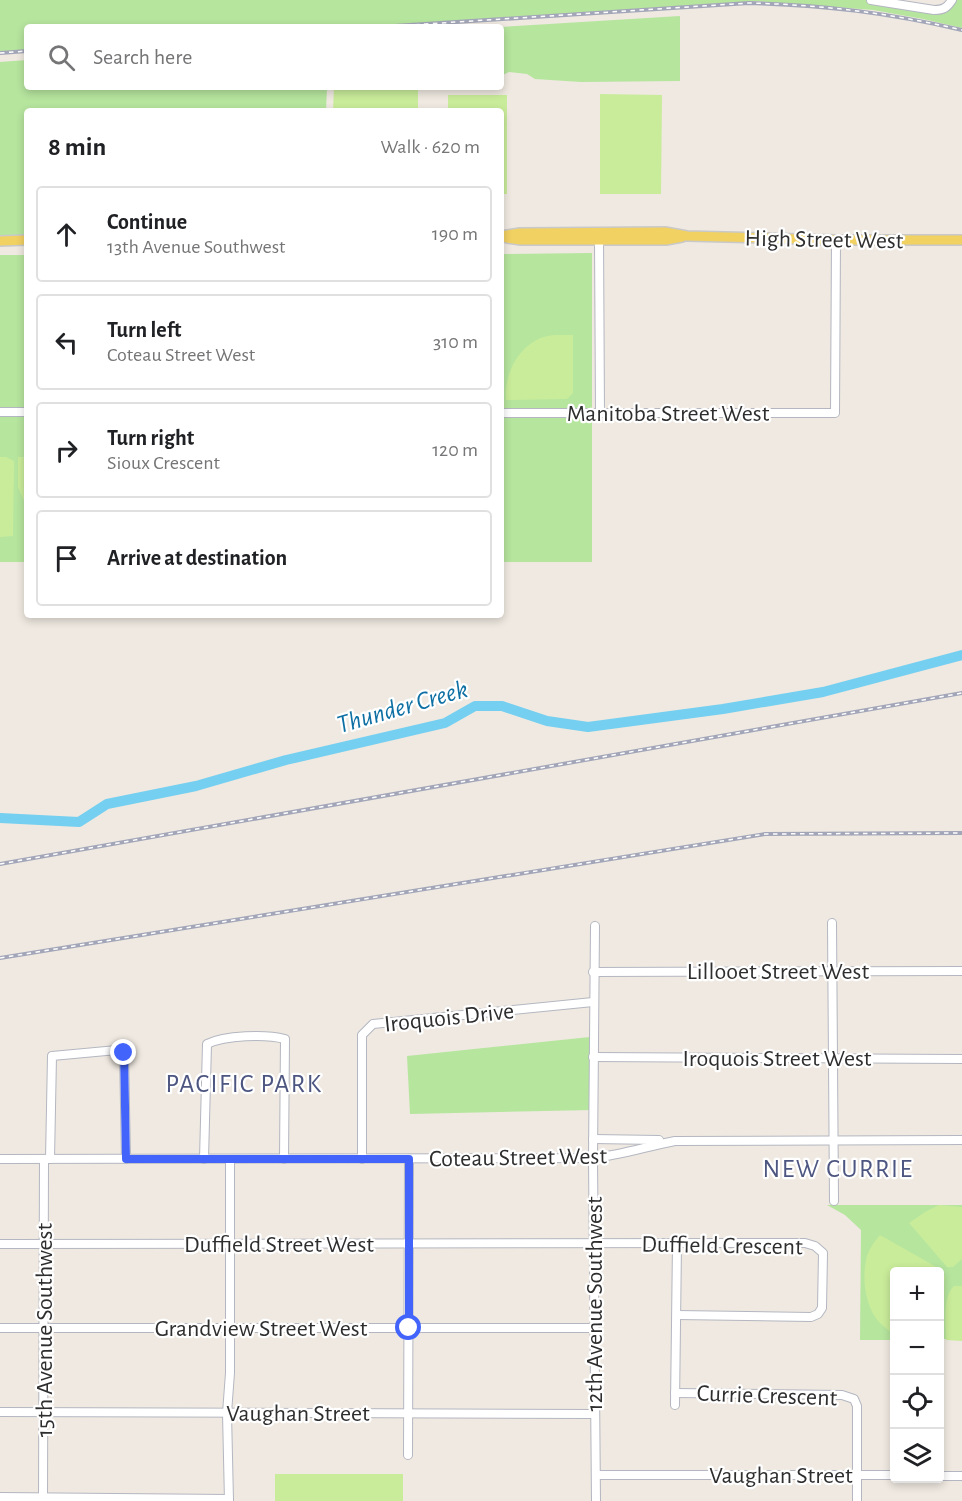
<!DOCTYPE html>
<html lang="en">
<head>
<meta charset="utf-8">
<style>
	:root { --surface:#fff; --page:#f6f6f6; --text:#202124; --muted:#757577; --line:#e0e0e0 }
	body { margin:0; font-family:"Alegreya Sans",sans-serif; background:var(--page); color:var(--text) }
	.controls { position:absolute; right:18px; bottom:18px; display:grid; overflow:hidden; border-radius:6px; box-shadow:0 3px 9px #0003 }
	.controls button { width:54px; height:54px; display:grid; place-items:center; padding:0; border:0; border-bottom:2px solid var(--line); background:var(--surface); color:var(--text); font:30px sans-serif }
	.stop { position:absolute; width:18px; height:18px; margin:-14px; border:4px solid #4264fb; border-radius:50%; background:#fff }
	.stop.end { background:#4264fb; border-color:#fff; box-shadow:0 2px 6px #0008 }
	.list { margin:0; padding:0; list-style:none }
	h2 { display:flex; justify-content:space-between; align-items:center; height:78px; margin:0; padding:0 24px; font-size:26px }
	h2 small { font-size:20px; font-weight:400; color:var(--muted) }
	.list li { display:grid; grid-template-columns:39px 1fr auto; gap:18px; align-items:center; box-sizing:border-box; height:96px; margin:0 12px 12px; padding:0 12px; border:2px solid var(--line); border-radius:6px }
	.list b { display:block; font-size:22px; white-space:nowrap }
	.list p { margin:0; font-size:20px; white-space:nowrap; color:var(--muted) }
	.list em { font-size:20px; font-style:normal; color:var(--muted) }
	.icon { flex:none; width:33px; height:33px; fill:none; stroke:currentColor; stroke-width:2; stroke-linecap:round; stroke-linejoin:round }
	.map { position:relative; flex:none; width:962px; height:1501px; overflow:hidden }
	.search { position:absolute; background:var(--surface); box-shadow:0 3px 9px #0003; left:24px; top:24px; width:480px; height:66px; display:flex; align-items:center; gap:15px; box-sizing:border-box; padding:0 21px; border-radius:6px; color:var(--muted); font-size:22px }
	.panel { position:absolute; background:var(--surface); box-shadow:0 3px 9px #0003; left:24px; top:108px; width:480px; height:510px; border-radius:6px }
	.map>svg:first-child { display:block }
	.green { fill:#b6e59e }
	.pitch { fill:#c9ec9a }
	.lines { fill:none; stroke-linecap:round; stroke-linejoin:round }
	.river { stroke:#75cff0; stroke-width:10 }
	.minor-casing { stroke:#b4b7c1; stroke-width:10 }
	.major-casing { stroke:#c9c9c9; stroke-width:12 }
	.minor { stroke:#fff; stroke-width:8 }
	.major { stroke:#f2d163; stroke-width:9 }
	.rail-casing { stroke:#a3a6b8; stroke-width:4 }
	.rail { stroke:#fff; stroke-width:1.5; stroke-dasharray:4.5; stroke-linecap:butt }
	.route { stroke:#4264fb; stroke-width:8 }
	.labels { text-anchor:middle; stroke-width:4.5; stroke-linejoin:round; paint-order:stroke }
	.street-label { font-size:24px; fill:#2e2e2e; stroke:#fff }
	.water-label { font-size:26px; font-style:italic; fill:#0d6fa3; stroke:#fff }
	.neighbourhood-label { font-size:26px; letter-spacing:1.5px; fill:#4d5680; stroke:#fff }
</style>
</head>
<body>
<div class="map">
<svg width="962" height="1501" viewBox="0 0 962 1501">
	<rect width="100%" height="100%" fill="#efe9e1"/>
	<g class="green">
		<polygon points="0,0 871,0 934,10 952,0 962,0 962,28 923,19 873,10 756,1 366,27 27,27 27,50 0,52"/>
		<polygon points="680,16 680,81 581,82 535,79 527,74 509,72 501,76 501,27"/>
		<polygon points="27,60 27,87 327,87 326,111 27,111 27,238 0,240 0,62"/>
		<polygon points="592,253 592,562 501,562 501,254"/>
		<rect x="0" y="255" width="27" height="307"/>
		<polygon points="590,1037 592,1110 410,1114 407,1056"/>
		<polygon points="827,1205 962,1205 962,1339 940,1339 940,1272 894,1272 894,1340 860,1340 861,1230 845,1215"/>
	</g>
	<g class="pitch">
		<polygon points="334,87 418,87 418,111 333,111"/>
		<polygon points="600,94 662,95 661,194 600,194"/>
		<polygon points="448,95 507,95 507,194 501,194 501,111 448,111"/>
		<path d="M554,335H573V393L567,399L506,400C504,378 515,352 535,341C540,337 548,336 554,335Z"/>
		<polygon points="0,457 6,457 14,461 13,536 0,537"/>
		<polygon points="18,457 27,457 27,508 18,487"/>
		<polygon points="939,1205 962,1207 962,1259 953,1267 947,1267 909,1223 925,1212"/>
		<path d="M880,1235L940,1269L945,1277L944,1283L940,1289V1272H894V1335C890,1331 884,1327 880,1323C865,1308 862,1279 866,1260C868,1250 874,1242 880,1235Z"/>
		<path d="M954,1286H962V1341L946,1340C946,1325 942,1297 954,1286Z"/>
		<rect x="275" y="1474" width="128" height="27"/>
	</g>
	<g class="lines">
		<polyline class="river" points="0,818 79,822 107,804 196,786 286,760 445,723 475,706 502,706 547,721 588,727 723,709 823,692 962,655"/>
		<defs>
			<g id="minor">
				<path d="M871,0L934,10C943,10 947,8 952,0"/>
				<polyline points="599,237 600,413"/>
				<polyline points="0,412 27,412"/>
				<polyline points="501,413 835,413 836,240"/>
				<polyline points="832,923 834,1201"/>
				<polyline points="595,926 593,1158 596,1501"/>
				<polyline points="593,972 962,971"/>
				<polyline points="593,1057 962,1059"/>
				<polyline points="593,1139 659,1140"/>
				<path d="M0,1159L593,1158C621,1155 648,1146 675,1141L962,1140"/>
				<polyline points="50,1159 52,1056 117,1050 124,1053 126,1159"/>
				<path d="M204,1159L207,1044C225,1035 266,1034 285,1039L284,1159"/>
				<polyline points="362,1159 362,1035 373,1024 593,1002"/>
				<polyline points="0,1244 805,1243 815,1246 823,1253 822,1308 818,1314 811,1317 677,1315"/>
				<polyline points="0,1328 594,1328"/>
				<polyline points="675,1393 842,1395 854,1399 857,1406 857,1501"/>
				<polyline points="675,1405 677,1244"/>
				<polyline points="0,1412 595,1414"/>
				<polyline points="408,1455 409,1159"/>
				<polyline points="596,1475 894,1475"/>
				<polyline points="940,1476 962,1476"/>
				<polyline points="0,1497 229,1499"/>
				<polyline points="43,1501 44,1159"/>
				<polyline points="229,1501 227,1413 230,1373 230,1159"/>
			</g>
			<g id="major">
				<polyline points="501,236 520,233 665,232 687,236 836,240 962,240"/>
				<polyline points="507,238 521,240 666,240 682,237"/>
				<polyline points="0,241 27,240"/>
			</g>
		</defs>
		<use href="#minor" class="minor-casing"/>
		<use href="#major" class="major-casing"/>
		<use href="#minor" class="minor"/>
		<use href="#major" class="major"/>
		<defs>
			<g id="rail">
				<path d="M379,27L749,3C825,5 889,13 962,30"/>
				<polyline points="0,53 27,51"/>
				<polyline points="0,864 962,693"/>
				<polyline points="0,958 765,834 962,833"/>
			</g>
		</defs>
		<use href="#rail" class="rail-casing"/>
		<use href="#rail" class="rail"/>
	</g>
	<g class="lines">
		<polyline class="route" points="124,1053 126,1159 409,1159 409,1328"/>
	</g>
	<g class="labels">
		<g class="street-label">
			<text transform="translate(824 239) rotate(1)" y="8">High Street West</text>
			<text x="668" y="421">Manitoba Street West</text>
			<text x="778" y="979">Lillooet Street West</text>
			<text transform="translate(449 1017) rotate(-6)" y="8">Iroquois Drive</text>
			<text x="777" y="1066">Iroquois Street West</text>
			<text transform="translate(518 1157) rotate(-1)" y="8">Coteau Street West</text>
			<text x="279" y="1252">Duffield Street West</text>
			<text transform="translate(722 1245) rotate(1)" y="8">Duffield Crescent</text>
			<text transform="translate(594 1304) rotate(-90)" y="8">12th Avenue Southwest</text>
			<text x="261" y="1336">Grandview Street West</text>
			<text transform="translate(44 1330) rotate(-90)" y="8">15th Avenue Southwest</text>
			<text transform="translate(767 1395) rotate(2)" y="8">Currie Crescent</text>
			<text x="298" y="1421">Vaughan Street</text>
			<text x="781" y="1483">Vaughan Street</text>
		</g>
		<g class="water-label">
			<text transform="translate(402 706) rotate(-16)" y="9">Thunder Creek</text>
		</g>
		<g class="neighbourhood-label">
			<text x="244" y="1092">PACIFIC PARK</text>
			<text x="838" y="1177">NEW CURRIE</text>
		</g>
	</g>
</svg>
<div class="controls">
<button>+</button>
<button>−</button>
<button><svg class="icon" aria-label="locate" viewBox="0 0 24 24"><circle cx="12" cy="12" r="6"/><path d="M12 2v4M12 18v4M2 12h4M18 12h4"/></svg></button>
<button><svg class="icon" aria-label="layers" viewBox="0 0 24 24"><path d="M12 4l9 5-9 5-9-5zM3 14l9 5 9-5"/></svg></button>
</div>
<div class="stop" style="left:409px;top:1328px"></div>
<div class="stop end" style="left:124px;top:1053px"></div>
<div class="search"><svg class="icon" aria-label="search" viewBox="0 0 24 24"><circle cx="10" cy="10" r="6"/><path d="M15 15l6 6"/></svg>Search here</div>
<section class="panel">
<h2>8 min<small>Walk · 620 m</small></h2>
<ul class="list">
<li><svg class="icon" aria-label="ahead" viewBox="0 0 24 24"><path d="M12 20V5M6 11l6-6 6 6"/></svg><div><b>Continue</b><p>13th Avenue Southwest</p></div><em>190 m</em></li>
<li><svg class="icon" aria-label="left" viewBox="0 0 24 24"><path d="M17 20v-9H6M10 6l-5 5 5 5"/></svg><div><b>Turn left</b><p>Coteau Street West</p></div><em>310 m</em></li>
<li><svg class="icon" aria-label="right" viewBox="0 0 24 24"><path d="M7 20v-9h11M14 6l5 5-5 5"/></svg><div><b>Turn right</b><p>Sioux Crescent</p></div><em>120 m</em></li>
<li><svg class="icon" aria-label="arrive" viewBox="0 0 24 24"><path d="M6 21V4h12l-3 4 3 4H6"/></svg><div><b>Arrive at destination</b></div></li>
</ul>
</section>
</div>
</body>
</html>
